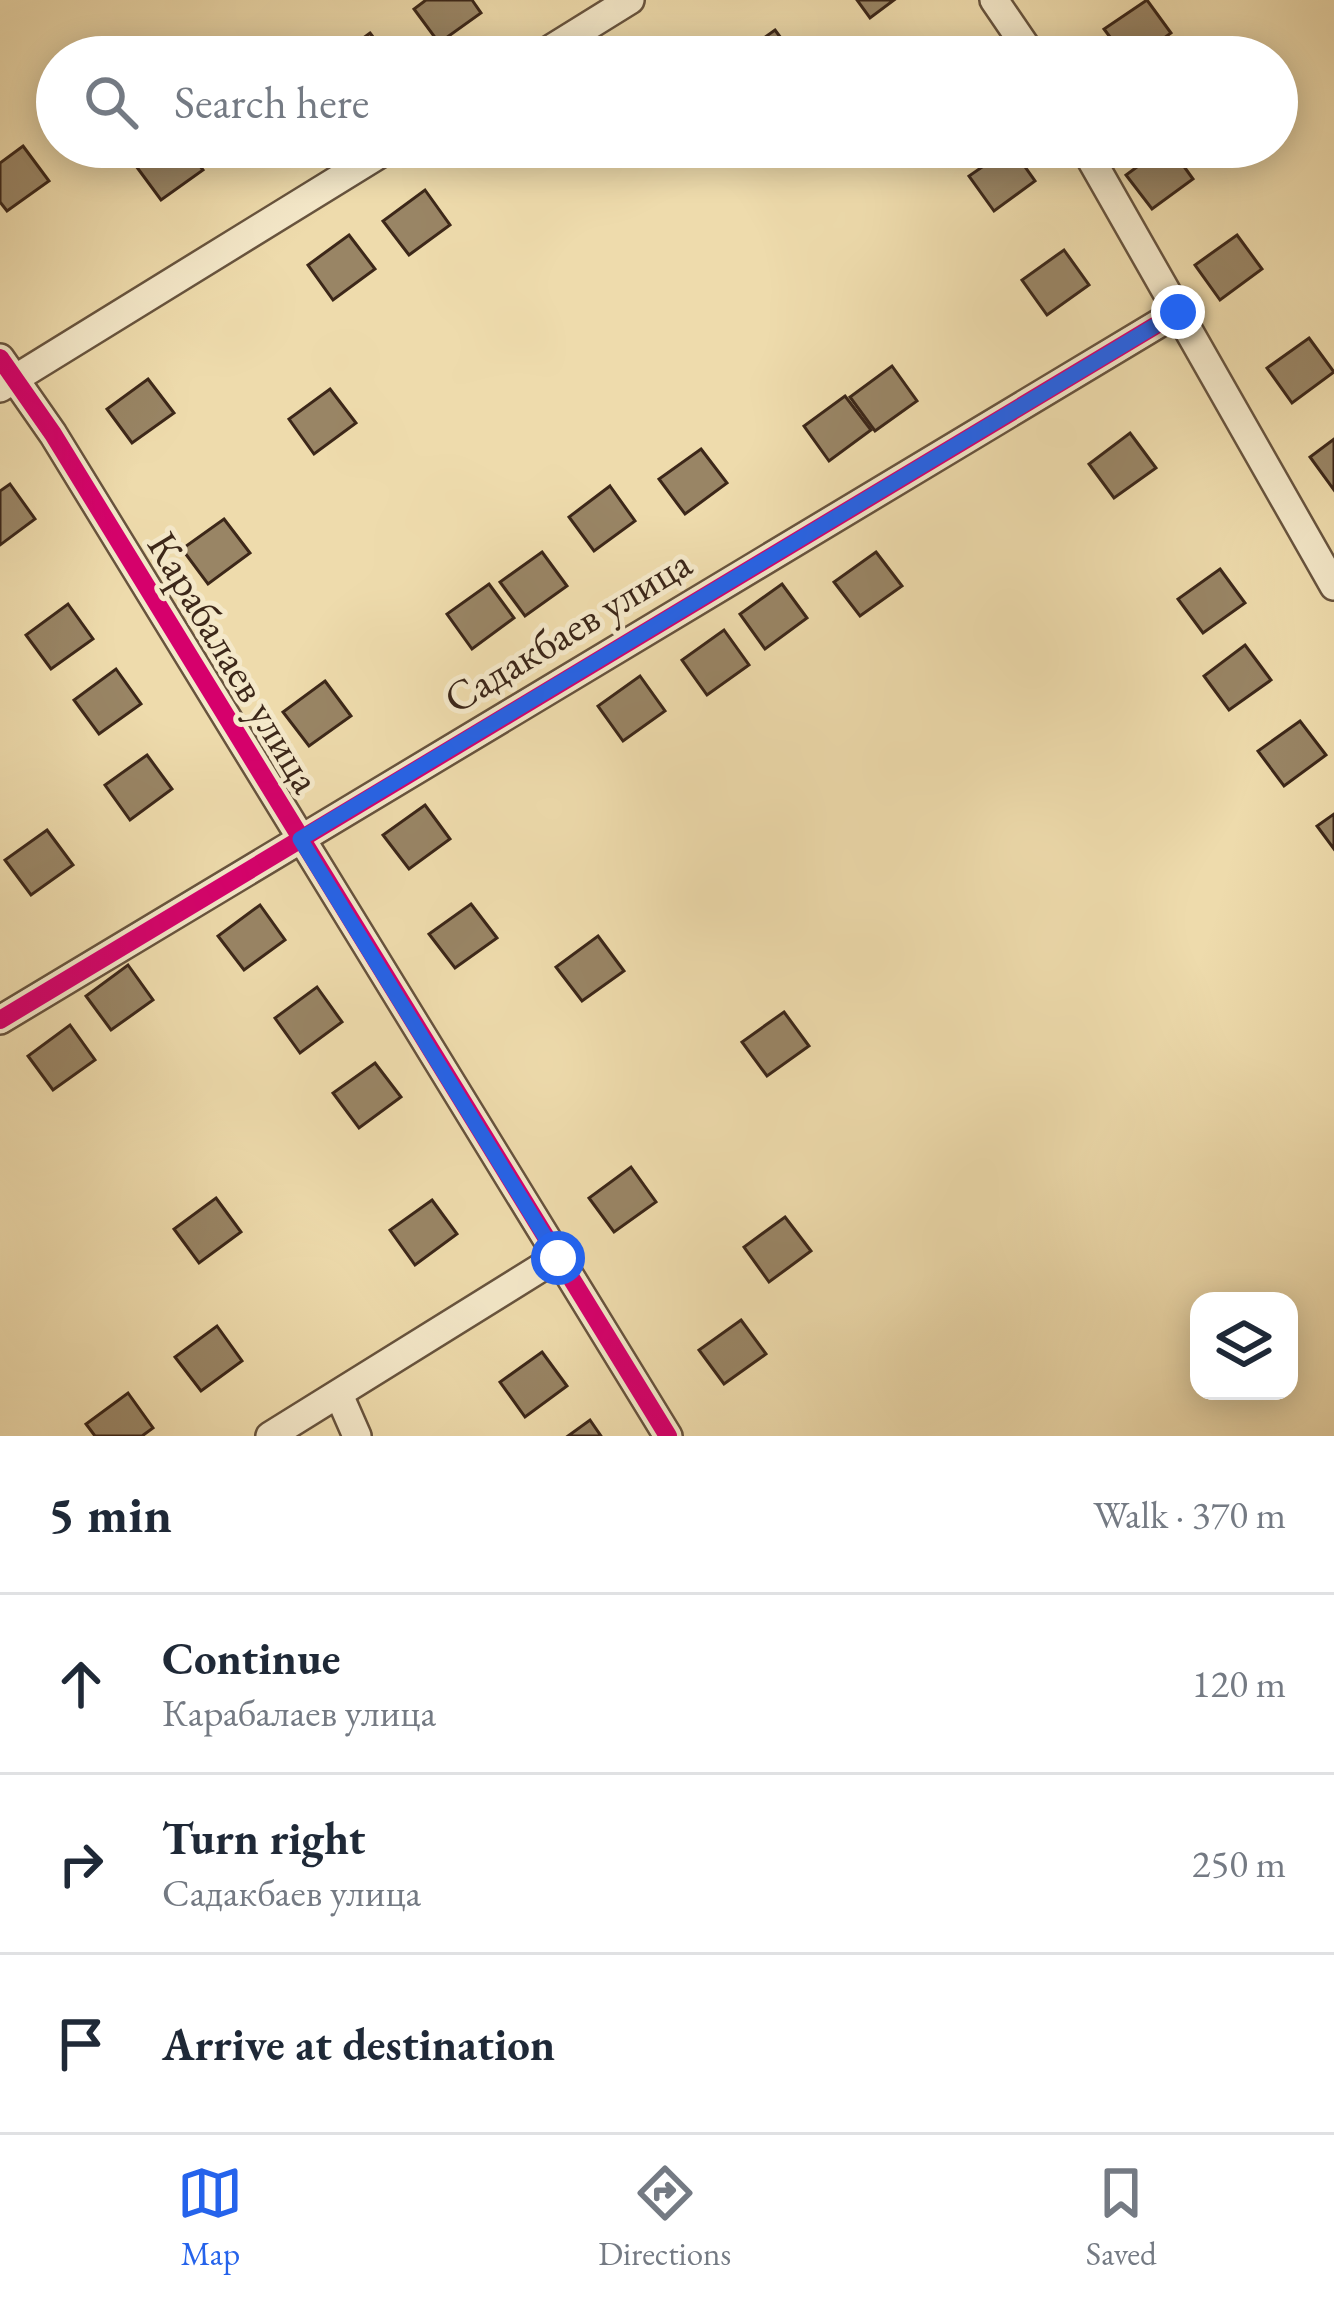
<!DOCTYPE html>
<html lang="en">
<head>
<meta charset="utf-8">
<style>
	:root { --surface:#fff; --page:#f6f6f7; --text:#1f2937; --muted:#747a83; --line:#e0e1e3; --accent:#2563eb }
	body { margin:0; font-family:"EB Garamond",serif; background:var(--page); color:var(--text) }
	.controls { position:absolute; right:36px; bottom:36px; display:grid; overflow:hidden; border-radius:24px; box-shadow:0 6px 30px #0003 }
	.controls button { width:108px; height:108px; display:grid; place-items:center; padding:0; border:0; border-bottom:3px solid var(--line); background:var(--surface); color:var(--text); font:60px sans-serif }
	.stop { position:absolute; width:36px; height:36px; margin:-27px; border:9px solid #2563eb; border-radius:50%; background:#fff }
	.stop.end { background:#2563eb; border-color:#fff; box-shadow:0 3px 12px #0008 }
	.list { margin:0; padding:0; list-style:none }
	h2 { display:flex; justify-content:space-between; align-items:center; height:156px; margin:0; padding:0 48px; font-size:51px }
	h2 small { font-size:39px; font-weight:400; color:var(--muted) }
	.list li { display:grid; grid-template-columns:78px 1fr auto; gap:36px; align-items:center; box-sizing:border-box; height:180px; padding:0 48px; border-top:3px solid var(--line) }
	.list b { display:block; font-size:45px; white-space:nowrap }
	.list p { margin:0; font-size:39px; white-space:nowrap; color:var(--muted) }
	.list em { font-size:39px; font-style:normal; color:var(--muted) }
	.icon { flex:none; width:66px; height:66px; fill:none; stroke:currentColor; stroke-width:2; stroke-linecap:round; stroke-linejoin:round }
	.map { position:relative; flex:none; width:1334px; height:1436px; overflow:hidden }
	.search { position:absolute; background:var(--surface); box-shadow:0 6px 30px #0003; left:36px; right:36px; top:36px; height:132px; display:flex; align-items:center; gap:30px; box-sizing:border-box; padding:0 42px; border-radius:66px; color:var(--muted); font-size:45px }
	.sheet { height:696px; background:var(--surface) }
	nav { display:flex; justify-content:space-around; align-items:center; box-sizing:border-box; height:168px; border-top:3px solid var(--line); background:var(--surface); font-size:33px; color:var(--muted) }
	nav a { display:grid; justify-items:center; gap:6px }
	nav .on { color:var(--accent) }
	.map>svg:first-child { display:block }
	.building { fill:#998565; stroke:#3c2719; stroke-width:3 }
	.lines { fill:none; stroke-linecap:round; stroke-linejoin:round }
	.minor-casing { stroke:#68543e; stroke-width:32 }
	.minor { stroke:#f4e8c9; stroke-width:27 }
	.cycleway-casing { stroke:#f4e8c9; stroke-width:26 }
	.cycleway { stroke:#d6006c; stroke-width:18 }
	.route { stroke:#2563eb; stroke-width:15 }
	.labels { text-anchor:middle; stroke-width:10; stroke-linejoin:round; paint-order:stroke }
	.street-label { font-size:42px; fill:#3c2719; stroke:#f4e8c9 }
</style>
</head>
<body>
<div class="map">
<svg width="1334" height="1436" viewBox="0 0 1334 1436">
	<rect width="100%" height="100%" fill="#eedbac"/>
	<filter id="stains"><feTurbulence type="fractalNoise" baseFrequency=".00167" numOctaves="4"/><feColorMatrix values="0 0 0 0 .2 0 0 0 0 .09 0 0 0 0 .02 0 0 0 .5 -.17"/></filter>
	<radialGradient id="worn" r=".72"><stop offset=".6" stop-color="#630" stop-opacity="0"/><stop offset="1" stop-color="#630" stop-opacity=".3"/></radialGradient>
	<g class="building">
		<polygon points="426,0 472,0 481,13 439,43 414,9"/>
		<polygon points="857,0 894,0 870,18"/>
		<polygon points="1147,0 1171,33 1138,57 1125,57 1104,29"/>
		<polygon points="775,30 795,57 737,57"/>
		<polygon points="370,33 388,57 337,57"/>
		<polygon points="952,38 966,57 926,57"/>
		<polygon points="23,146 49,181 7,211 0,202 0,163"/>
		<polygon points="162,147 186,147 203,170 161,200 136,166"/>
		<polygon points="1011,147 1035,181 994,211 969,176"/>
		<polygon points="1164,147 1170,147 1193,179 1152,209 1126,175"/>
		<polygon points="425,190 450,225 409,255 383,221"/>
		<polygon points="349,235 375,269 333,300 308,265"/>
		<polygon points="1237,235 1262,269 1220,300 1195,265"/>
		<polygon points="1064,250 1089,285 1047,315 1022,280"/>
		<polygon points="1309,338 1334,372 1292,403 1267,368"/>
		<polygon points="892,366 917,401 875,431 850,397"/>
		<polygon points="148,379 174,413 132,443 107,409"/>
		<polygon points="330,389 356,423 314,454 289,419"/>
		<polygon points="845,396 871,430 829,461 804,426"/>
		<polygon points="1130,433 1156,468 1114,498 1089,464"/>
		<polygon points="1334,439 1334,490 1310,457"/>
		<polygon points="701,449 727,483 685,514 659,479"/>
		<polygon points="10,484 35,519 0,545 0,491"/>
		<polygon points="610,486 635,521 594,551 569,517"/>
		<polygon points="224,519 250,553 208,584 182,549"/>
		<polygon points="542,552 567,586 525,616 500,582"/>
		<polygon points="876,552 902,586 860,616 834,582"/>
		<polygon points="1220,569 1245,603 1203,633 1178,599"/>
		<polygon points="489,584 514,618 472,649 447,614"/>
		<polygon points="782,584 807,618 765,649 740,614"/>
		<polygon points="68,604 93,639 51,669 26,635"/>
		<polygon points="724,630 749,665 707,695 682,660"/>
		<polygon points="1245,645 1271,680 1229,710 1204,676"/>
		<polygon points="116,669 141,704 99,734 74,700"/>
		<polygon points="640,676 665,711 623,741 598,706"/>
		<polygon points="325,681 351,716 309,746 283,712"/>
		<polygon points="1300,721 1326,755 1284,786 1258,751"/>
		<polygon points="147,755 172,789 130,820 105,785"/>
		<polygon points="425,805 450,839 409,869 383,835"/>
		<polygon points="1334,814 1334,849 1317,826"/>
		<polygon points="47,830 73,865 31,895 5,860"/>
		<polygon points="471,904 497,938 455,968 429,934"/>
		<polygon points="260,905 285,940 244,970 218,936"/>
		<polygon points="598,936 624,971 582,1001 556,967"/>
		<polygon points="128,965 153,1000 111,1030 86,996"/>
		<polygon points="317,987 342,1022 300,1053 275,1018"/>
		<polygon points="784,1012 809,1046 767,1076 742,1042"/>
		<polygon points="70,1025 95,1060 53,1090 28,1056"/>
		<polygon points="375,1063 401,1097 359,1128 333,1093"/>
		<polygon points="631,1167 656,1202 614,1232 589,1198"/>
		<polygon points="216,1198 241,1232 199,1263 174,1229"/>
		<polygon points="432,1200 457,1234 415,1265 390,1230"/>
		<polygon points="785,1217 811,1251 769,1282 744,1247"/>
		<polygon points="741,1320 766,1354 724,1384 699,1350"/>
		<polygon points="217,1326 242,1361 201,1391 175,1357"/>
		<polygon points="542,1352 567,1386 525,1417 500,1382"/>
		<polygon points="128,1393 153,1428 142,1436 95,1436 86,1424"/>
		<polygon points="590,1420 601,1436 568,1436"/>
	</g>
	<g class="lines">
		<defs>
			<g id="minor">
				<polyline points="994,0 1033,57"/>
				<polyline points="538,57 630,0"/>
				<polyline points="1084,147 1334,586"/>
				<polyline points="0,358 53,434 668,1436"/>
				<polyline points="0,388 391,147"/>
				<polyline points="0,1020 1178,312"/>
				<polyline points="339,1395 357,1436"/>
				<polyline points="270,1436 558,1257"/>
			</g>
		</defs>
		<use href="#minor" class="minor-casing"/>
		<use href="#minor" class="minor"/>
		<defs>
			<g id="cycleway">
				<polyline points="0,358 53,434 668,1436"/>
				<polyline points="0,1020 1178,312"/>
			</g>
		</defs>
		<use href="#cycleway" class="cycleway-casing"/>
		<use href="#cycleway" class="cycleway"/>
	</g>
	<g class="lines">
		<polyline class="route" points="558,1258 300,839 1178,312"/>
	</g>
	<g class="labels">
		<g class="street-label">
			<text transform="translate(567 630) rotate(-31)" y="15">Садакбаев улица</text>
			<text transform="translate(235 662) rotate(59)" y="15">Карабалаев улица</text>
		</g>
	</g>
	<rect width="100%" height="100%" filter="url(#stains)"/>
	<rect width="100%" height="100%" fill="url(#worn)"/>
</svg>
<div class="controls">
<button><svg class="icon" aria-label="layers" viewBox="0 0 24 24"><path d="M12 4l9 5-9 5-9-5zM3 14l9 5 9-5"/></svg></button>
</div>
<div class="stop" style="left:558px;top:1258px"></div>
<div class="stop end" style="left:1178px;top:312px"></div>
<div class="search"><svg class="icon" aria-label="search" viewBox="0 0 24 24"><circle cx="10" cy="10" r="6"/><path d="M15 15l6 6"/></svg>Search here</div>
</div>
<section class="sheet">
<h2>5 min<small>Walk · 370 m</small></h2>
<ul class="list">
<li><svg class="icon" aria-label="ahead" viewBox="0 0 24 24"><path d="M12 20V5M6 11l6-6 6 6"/></svg><div><b>Continue</b><p>Карабалаев улица</p></div><em>120 m</em></li>
<li><svg class="icon" aria-label="right" viewBox="0 0 24 24"><path d="M7 20v-9h11M14 6l5 5-5 5"/></svg><div><b>Turn right</b><p>Садакбаев улица</p></div><em>250 m</em></li>
<li><svg class="icon" aria-label="arrive" viewBox="0 0 24 24"><path d="M6 21V4h12l-3 4 3 4H6"/></svg><div><b>Arrive at destination</b></div></li>
</ul>
</section>
<nav>
<a class="on"><svg class="icon" aria-label="map" viewBox="0 0 24 24"><path d="M3 6l6-2 6 2 6-2v14l-6 2-6-2-6 2zM9 4v14M15 6v14"/></svg>Map</a>
<a><svg class="icon" aria-label="directions" viewBox="0 0 24 24"><path d="M12 3l9 9-9 9-9-9zM9 14v-3h6M13 9l2 2-2 2"/></svg>Directions</a>
<a><svg class="icon" aria-label="saved" viewBox="0 0 24 24"><path d="M7 4h10v16l-5-4-5 4z"/></svg>Saved</a>
</nav>
</body>
</html>
